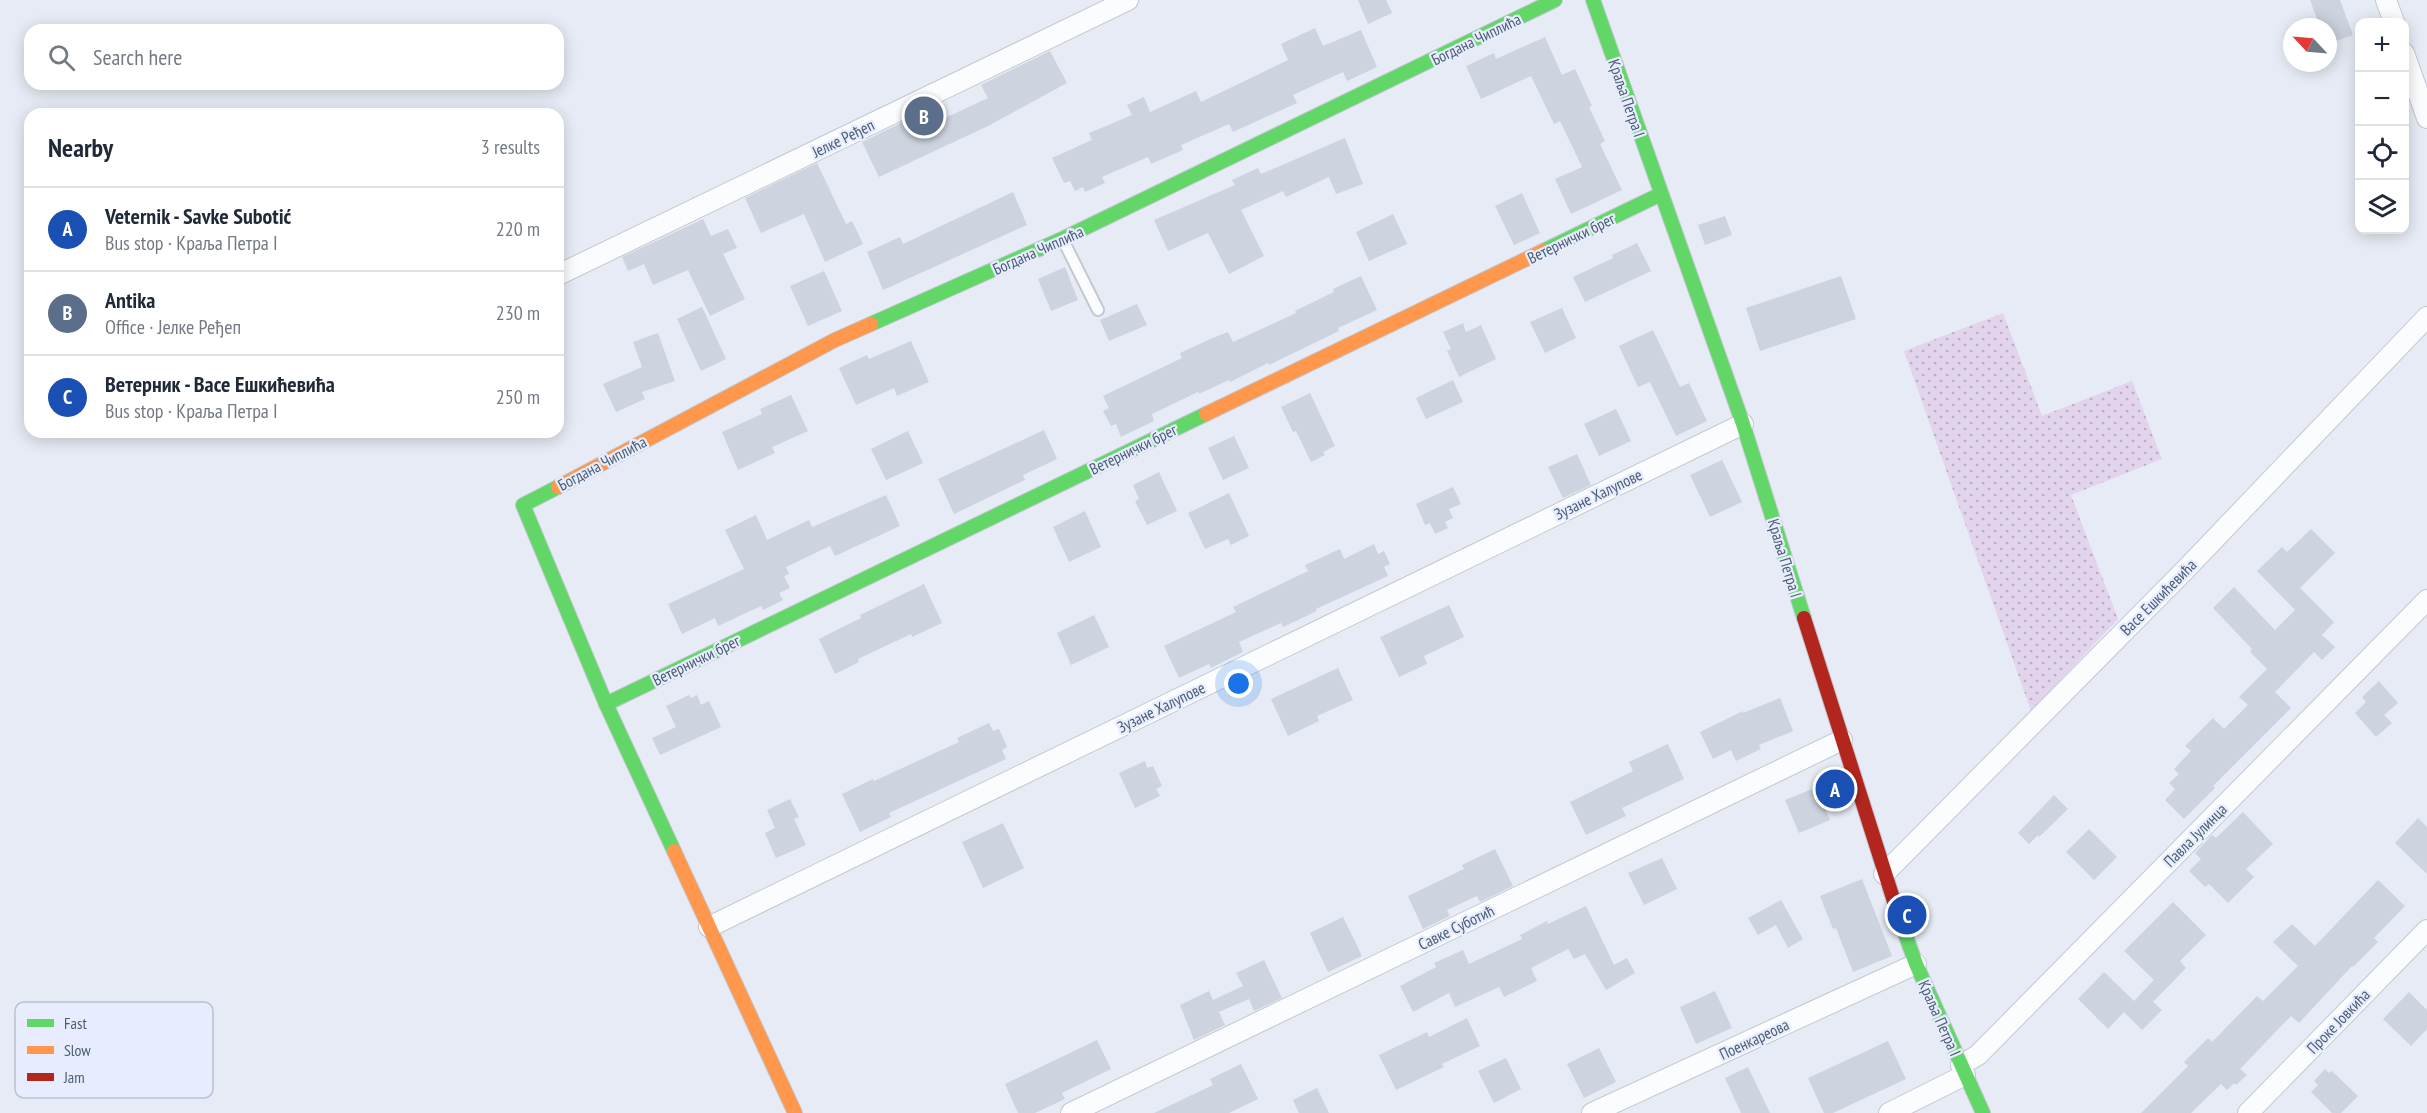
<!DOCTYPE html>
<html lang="en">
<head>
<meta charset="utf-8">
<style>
	:root { --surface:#fff; --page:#f2f2f3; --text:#1f2937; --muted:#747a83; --line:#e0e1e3; --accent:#2563eb }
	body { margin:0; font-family:"PT Sans Narrow",sans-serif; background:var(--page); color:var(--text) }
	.controls { position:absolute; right:18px; top:18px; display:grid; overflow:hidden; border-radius:12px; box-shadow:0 3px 15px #0003 }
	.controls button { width:54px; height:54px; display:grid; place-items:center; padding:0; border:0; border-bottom:2px solid var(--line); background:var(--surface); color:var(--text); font:30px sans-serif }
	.compass { position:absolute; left:2283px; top:18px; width:54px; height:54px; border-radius:50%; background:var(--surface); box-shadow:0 3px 15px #0003; rotate:296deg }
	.you { position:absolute; left:1239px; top:684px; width:21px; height:21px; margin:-15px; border:4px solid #fff; border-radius:50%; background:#1a73e8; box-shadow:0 0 0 9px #1a73e833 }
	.badge { display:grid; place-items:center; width:39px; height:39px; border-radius:50%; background:var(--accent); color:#fff; font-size:20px; font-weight:700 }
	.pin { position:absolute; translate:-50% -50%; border:3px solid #fff; box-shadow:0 2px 6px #0006 }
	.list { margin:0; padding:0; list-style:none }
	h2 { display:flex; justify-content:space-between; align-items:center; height:78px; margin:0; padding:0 24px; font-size:26px }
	h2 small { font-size:20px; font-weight:400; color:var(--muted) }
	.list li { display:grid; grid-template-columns:39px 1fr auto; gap:18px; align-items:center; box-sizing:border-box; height:84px; padding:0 24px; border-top:2px solid var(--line) }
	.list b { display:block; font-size:22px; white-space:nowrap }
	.list p { margin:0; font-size:20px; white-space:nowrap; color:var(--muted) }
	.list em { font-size:20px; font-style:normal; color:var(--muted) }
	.icon { flex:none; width:33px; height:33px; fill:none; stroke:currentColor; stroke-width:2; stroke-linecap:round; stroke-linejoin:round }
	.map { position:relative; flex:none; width:2427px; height:1113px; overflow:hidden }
	.search { position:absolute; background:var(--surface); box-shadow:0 3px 15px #0003; left:24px; top:24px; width:540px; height:66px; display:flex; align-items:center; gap:15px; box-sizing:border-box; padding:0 21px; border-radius:18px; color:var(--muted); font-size:22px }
	.panel { position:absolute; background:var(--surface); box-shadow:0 3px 15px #0003; left:24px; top:108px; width:540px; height:330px; border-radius:18px }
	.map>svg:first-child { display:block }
	.garden { fill:url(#garden-dots) }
	.building { fill:#cdd4df }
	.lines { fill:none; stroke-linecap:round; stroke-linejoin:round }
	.lane-casing { stroke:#c3c9d3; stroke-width:14 }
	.street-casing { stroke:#c3c9d3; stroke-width:22 }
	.fast-casing { stroke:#c1c8d2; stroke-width:16 }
	.slow-casing { stroke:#c1c8d2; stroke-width:16 }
	.jam-casing { stroke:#c1c8d2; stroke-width:16 }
	.lane { stroke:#fbfcfe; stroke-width:10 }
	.street { stroke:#fbfcfe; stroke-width:20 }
	.fast { stroke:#63d668; stroke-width:14 }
	.slow { stroke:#ff974d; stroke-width:14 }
	.jam { stroke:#b3261e; stroke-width:14 }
	.labels { text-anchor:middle; stroke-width:4.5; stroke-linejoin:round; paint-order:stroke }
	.street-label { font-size:16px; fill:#4a5e71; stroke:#e7edfe }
	.key { fill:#e7edfe; stroke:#b8c2d4; stroke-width:1.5 }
	.key-label { font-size:16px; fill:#4a5e71 }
</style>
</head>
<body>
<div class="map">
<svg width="2427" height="1113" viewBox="0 0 2427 1113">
	<defs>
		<pattern id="garden-dots" width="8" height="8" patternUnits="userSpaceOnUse" patternTransform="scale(1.5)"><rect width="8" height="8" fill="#e2d4ed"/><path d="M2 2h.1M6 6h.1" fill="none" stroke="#b9afc4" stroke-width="1.8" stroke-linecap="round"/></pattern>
	</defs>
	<rect width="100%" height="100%" fill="#e7ebf5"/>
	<polygon class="garden" points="2003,313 2042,416 2132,381 2162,459 2071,495 2118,619 2031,711 1904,351"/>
	<g class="building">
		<polygon points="1358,0 1386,0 1392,13 1368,24"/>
		<polygon points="2310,0 2340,0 2353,35 2328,44 2328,27 2320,27"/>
		<polygon points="1315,28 1323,46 1361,30 1377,67 1347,81 1343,72 1293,95 1297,103 1233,132 1229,124 1181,145 1183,150 1151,164 1148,157 1102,177 1105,183 1085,192 1083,187 1075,191 1070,181 1064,183 1052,158 1092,140 1089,133 1132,115 1127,105 1144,97 1150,112 1196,91 1201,102 1288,60 1281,44"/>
		<polygon points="1545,37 1562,75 1575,69 1592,106 1589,107 1605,141 1600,144 1622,190 1571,214 1555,179 1582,167 1560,121 1554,124 1531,76 1481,99 1466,66 1494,53 1496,59"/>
		<polygon points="1050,51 1067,83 988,126 879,177 862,142 938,105 945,118 988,98 981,85"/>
		<polygon points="1345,138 1363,184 1336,194 1329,177 1286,197 1283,191 1241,210 1264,256 1229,274 1208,233 1168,251 1154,220 1235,185 1232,180 1258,168 1261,174"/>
		<polygon points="817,163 846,224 852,221 863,244 825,262 804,214 761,233 745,198"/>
		<polygon points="1013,192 1027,225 883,290 867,252 900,237 903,244"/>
		<polygon points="1522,193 1540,233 1514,245 1495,206"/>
		<polygon points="1393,214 1407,244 1369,261 1356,232"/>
		<polygon points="1725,216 1732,235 1705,245 1698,225"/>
		<polygon points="703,219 711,236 728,229 737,248 723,254 745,299 710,316 688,270 653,285 644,264 628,271 622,257"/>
		<polygon points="1637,243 1651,271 1585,302 1573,277 1613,258 1612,255"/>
		<polygon points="1065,267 1078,300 1051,311 1038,279"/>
		<polygon points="824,271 842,311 808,326 790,286"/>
		<polygon points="1361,276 1377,310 1338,328 1339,331 1269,365 1268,363 1230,382 1229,380 1199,394 1198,392 1152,414 1154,421 1121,437 1116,424 1111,426 1103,411 1109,408 1103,396 1182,358 1180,353 1208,340 1228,332 1233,342 1246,336 1296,313 1295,311 1334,292 1333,289"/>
		<polygon points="1841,276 1856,319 1760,351 1746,308"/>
		<polygon points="1137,304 1147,325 1109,341 1100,320"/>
		<polygon points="702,307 726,359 701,371 677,319"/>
		<polygon points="1562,308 1576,338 1545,353 1530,322"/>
		<polygon points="1463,323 1466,332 1481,325 1496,359 1459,377 1447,351 1451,349 1443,332"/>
		<polygon points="1653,330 1680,387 1689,383 1707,421 1676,436 1650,382 1638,387 1619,346"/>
		<polygon points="658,333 675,381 642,392 645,399 616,412 603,384 642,367 633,342"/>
		<polygon points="911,341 929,382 897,396 894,388 856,405 839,368 867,355 869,359"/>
		<polygon points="1453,380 1463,402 1426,419 1416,398"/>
		<polygon points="1310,393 1335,446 1323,452 1325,455 1311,462 1296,431 1293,432 1281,407"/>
		<polygon points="791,395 808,431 772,447 775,453 738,470 722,432 762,414 760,409"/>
		<polygon points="1616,409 1631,441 1599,456 1584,424"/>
		<polygon points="1044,430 1057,459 1023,475 1025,480 954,514 938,479"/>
		<polygon points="908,431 923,463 886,480 871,449"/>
		<polygon points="1234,436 1249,468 1223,480 1208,448"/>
		<polygon points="1577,454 1591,485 1563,498 1548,467"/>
		<polygon points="1722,460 1742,502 1710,517 1690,475"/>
		<polygon points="1159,472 1177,511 1147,525 1135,501 1139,499 1133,485"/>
		<polygon points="1453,487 1461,504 1449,509 1453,518 1445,522 1448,528 1435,534 1430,523 1425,525 1416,504"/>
		<polygon points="1229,493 1249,536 1231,545 1228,539 1205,549 1188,513"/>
		<polygon points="886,495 900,526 835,556 830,546 786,567 789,574 784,576 790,588 779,593 783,600 763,610 761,606 718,626 715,618 682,634 668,604 744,569 725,530 756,515 767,540 809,520 812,527"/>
		<polygon points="1085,511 1101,547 1069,562 1053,527"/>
		<polygon points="2311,529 2335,553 2300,588 2334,622 2322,635 2335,647 2322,660 2314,652 2275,692 2291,708 2213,786 2215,788 2184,819 2165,800 2175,789 2169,783 2179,774 2174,769 2191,751 2185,746 2213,718 2224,729 2248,705 2239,697 2267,669 2250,652 2252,649 2213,608 2234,587 2275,630 2295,610 2257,571 2282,547 2287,552"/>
		<polygon points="1374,544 1378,554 1384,551 1390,564 1384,567 1388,576 1316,609 1317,611 1283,627 1281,623 1239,642 1243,652 1211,668 1209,664 1179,678 1164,646 1236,612 1233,607 1308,571 1305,565 1340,549 1344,559"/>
		<polygon points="924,584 942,623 912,637 911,634 858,659 859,662 835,674 819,639 861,618 860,615"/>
		<polygon points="1449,605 1464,637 1424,656 1427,664 1399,677 1380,637"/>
		<polygon points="1094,615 1109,647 1071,665 1057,633"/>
		<polygon points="1338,668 1353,700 1317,716 1319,721 1288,736 1271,699"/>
		<polygon points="2379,681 2398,703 2384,715 2392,723 2376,737 2355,713 2366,702 2362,697"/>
		<polygon points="689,695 691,698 697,695 701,705 709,701 721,727 660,755 652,738 676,727 666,706"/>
		<polygon points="1780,698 1793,731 1759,745 1761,749 1736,761 1731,750 1713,759 1700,732 1743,711 1743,713"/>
		<polygon points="989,723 993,731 999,729 1007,747 1002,750 1006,759 889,813 891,817 860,832 842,794 873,779 874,781 959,742 957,738"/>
		<polygon points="1668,744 1684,779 1622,808 1626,816 1586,835 1570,802 1633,771 1629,762"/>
		<polygon points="1145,761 1147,768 1153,766 1162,786 1156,789 1160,796 1135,808 1119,773"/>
		<polygon points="1817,787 1830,820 1799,833 1785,800"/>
		<polygon points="2054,795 2068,809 2039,837 2038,835 2029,844 2018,833"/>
		<polygon points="790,799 799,817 794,819 806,845 776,858 765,833 775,828 767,810"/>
		<polygon points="2243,812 2273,844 2246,869 2254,877 2228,903 2209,884 2205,887 2189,871 2201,859 2195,853 2212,835 2216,838"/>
		<polygon points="2418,818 2427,827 2427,874 2395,843"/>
		<polygon points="1003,823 1024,868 983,888 962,842"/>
		<polygon points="2089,829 2117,857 2094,880 2066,852"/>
		<polygon points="1495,849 1513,886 1480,902 1477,896 1447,910 1450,916 1423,929 1408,896 1464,869 1462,865"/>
		<polygon points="1662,858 1677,889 1644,905 1628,873"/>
		<polygon points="1862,879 1892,956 1853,972 1836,928 1833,929 1820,896"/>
		<polygon points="2378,880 2405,906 2374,938 2378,942 2353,967 2352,966 2299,1023 2291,1016 2240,1069 2247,1075 2236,1085 2234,1083 2227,1090 2221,1084 2191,1113 2141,1113 2188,1066 2184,1062 2208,1038 2212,1042 2257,996 2263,1001 2298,966 2273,942 2292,924 2315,946"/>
		<polygon points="1781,900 1803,939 1788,948 1776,925 1758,935 1748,918"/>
		<polygon points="2173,902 2206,935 2180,961 2186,968 2153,1002 2162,1010 2142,1030 2124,1012 2108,1029 2078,999 2104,972 2134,1001 2154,980 2124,951"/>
		<polygon points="1586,906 1614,965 1627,958 1635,973 1606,990 1585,954 1574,959 1568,949 1531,968 1537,981 1504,997 1499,987 1455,1007 1449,993 1413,1012 1400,986 1436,967 1434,963 1463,950 1469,964 1522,939 1520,935 1547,921 1548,924"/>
		<polygon points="1343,917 1362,956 1328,972 1310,933"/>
		<polygon points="1264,960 1282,998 1254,1011 1249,999 1219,1012 1225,1025 1194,1040 1180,1005 1209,991 1213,1000 1243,986 1236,973"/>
		<polygon points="1715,991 1732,1028 1696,1044 1680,1007"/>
		<polygon points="2409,992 2427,1010 2427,1029 2411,1046 2383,1019"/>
		<polygon points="1467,1018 1480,1046 1442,1064 1444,1067 1396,1090 1379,1055 1427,1032 1429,1037"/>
		<polygon points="1097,1040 1111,1069 1062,1093 1065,1099 1035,1113 1018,1113 1005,1084"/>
		<polygon points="1888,1041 1906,1079 1833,1113 1824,1113 1808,1078"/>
		<polygon points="1599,1048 1616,1082 1584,1098 1567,1064"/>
		<polygon points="1506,1058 1521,1089 1494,1103 1478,1071"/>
		<polygon points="1241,1064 1258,1099 1229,1113 1154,1113 1213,1085 1210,1079"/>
		<polygon points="1748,1067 1770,1113 1741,1113 1725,1078"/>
		<polygon points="2325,1069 2329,1073 2332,1071 2358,1096 2341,1113 2332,1113 2311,1092 2318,1085 2314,1081"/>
		<polygon points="1317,1088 1329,1113 1299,1113 1293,1100"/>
	</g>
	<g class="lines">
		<defs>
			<polyline id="lane" points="1063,240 1098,310"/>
			<g id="street">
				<polyline points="2386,0 2394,22"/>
				<polyline points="2404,53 2427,118"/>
				<polyline points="558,275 1128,0"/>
				<polyline points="1884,874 2185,570 2427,317"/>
				<polyline points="709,927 1743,424"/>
				<polyline points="1961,1065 1978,1055 2427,600"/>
				<polyline points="1071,1113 1842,740"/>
				<polyline points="1592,1113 1916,964"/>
				<polyline points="1889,1113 1965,1075"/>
				<polyline points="2248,1113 2427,930"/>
			</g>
			<g id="fast">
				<polyline points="1593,0 1743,424 1804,618"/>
				<polyline points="1543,251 1661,194"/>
				<polyline points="871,324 1062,239 1555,0"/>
				<polyline points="558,487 523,505 606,704 674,851"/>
				<polyline points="606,704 1206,414"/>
				<polyline points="1898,914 1916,964 1983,1113"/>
			</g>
			<g id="slow">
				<polyline points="1206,414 1543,251"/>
				<polyline points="558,487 835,340 871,324"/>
				<polyline points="674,851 795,1113"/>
			</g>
			<polyline id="jam" points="1804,618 1898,914"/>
		</defs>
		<use href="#lane" class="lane-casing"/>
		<use href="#street" class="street-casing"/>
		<use href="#fast" class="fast-casing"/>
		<use href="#slow" class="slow-casing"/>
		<use href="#jam" class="jam-casing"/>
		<use href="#lane" class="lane"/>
		<use href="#street" class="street"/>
		<use href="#fast" class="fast"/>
		<use href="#slow" class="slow"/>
		<use href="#jam" class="jam"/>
	</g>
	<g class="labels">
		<g class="street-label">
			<text transform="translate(1476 39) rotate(-26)" y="6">Богдана Чиплића</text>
			<text transform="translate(1627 98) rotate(71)" y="6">Краља Петра I</text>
			<text transform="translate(843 138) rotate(-26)" y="6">Јелке Ређеп</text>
			<text transform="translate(1571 238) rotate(-26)" y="6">Ветернички брег</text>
			<text transform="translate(1038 250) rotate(-24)" y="6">Богдана Чиплића</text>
			<text transform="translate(1133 449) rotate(-26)" y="6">Ветернички брег</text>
			<text transform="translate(602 463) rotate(-28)" y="6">Богдана Чиплића</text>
			<text transform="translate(1598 494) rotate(-26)" y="6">Зузане Халупове</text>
			<text transform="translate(1785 558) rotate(73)" y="6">Краља Петра I</text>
			<text transform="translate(2158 597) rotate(-45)" y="6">Васе Ешкићевића</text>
			<text transform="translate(696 660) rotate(-26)" y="6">Ветернички брег</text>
			<text transform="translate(1161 707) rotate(-26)" y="6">Зузане Халупове</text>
			<text transform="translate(2195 835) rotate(-45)" y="6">Павла Јулинца</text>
			<text transform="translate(1456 927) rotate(-26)" y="6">Савке Суботић</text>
			<text transform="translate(1940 1018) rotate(66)" y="6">Краља Петра I</text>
			<text transform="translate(2338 1021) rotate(-46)" y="6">Проке Јовкића</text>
			<text transform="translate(1754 1039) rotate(-25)" y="6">Поенкареова</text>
		</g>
	</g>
	<rect x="15" y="1002" width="198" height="96" rx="9" class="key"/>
	<rect x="27" y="1019" width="27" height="8" fill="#63d668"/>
	<rect x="27" y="1046" width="27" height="8" fill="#ff974d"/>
	<rect x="27" y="1073" width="27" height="8" fill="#b3261e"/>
	<g class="key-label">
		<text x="64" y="1029">Fast</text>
		<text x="64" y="1056">Slow</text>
		<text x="64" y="1083">Jam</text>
	</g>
</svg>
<div class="controls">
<button>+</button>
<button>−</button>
<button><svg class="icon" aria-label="locate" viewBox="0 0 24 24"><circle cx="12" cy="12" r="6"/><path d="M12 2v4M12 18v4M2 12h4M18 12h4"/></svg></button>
<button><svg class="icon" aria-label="layers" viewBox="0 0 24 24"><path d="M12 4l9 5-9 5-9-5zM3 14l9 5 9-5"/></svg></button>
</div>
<svg class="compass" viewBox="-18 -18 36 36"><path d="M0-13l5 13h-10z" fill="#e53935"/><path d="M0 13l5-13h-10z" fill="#747a83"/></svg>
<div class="you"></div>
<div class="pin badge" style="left:1835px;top:789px;background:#1a4fb4">A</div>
<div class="pin badge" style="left:924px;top:116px;background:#5c6f8a">B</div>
<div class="pin badge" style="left:1907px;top:915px;background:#1a4fb4">C</div>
<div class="search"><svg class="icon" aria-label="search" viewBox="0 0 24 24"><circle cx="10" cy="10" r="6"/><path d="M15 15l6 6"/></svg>Search here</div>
<section class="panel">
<h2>Nearby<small>3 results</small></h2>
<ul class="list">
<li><span class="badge" style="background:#1a4fb4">A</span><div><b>Veternik - Savke Subotić</b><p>Bus stop · Краља Петра I</p></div><em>220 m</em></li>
<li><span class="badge" style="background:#5c6f8a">B</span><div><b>Antika</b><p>Office · Јелке Ређеп</p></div><em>230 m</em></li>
<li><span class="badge" style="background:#1a4fb4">C</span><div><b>Ветерник - Васе Ешкићевића</b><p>Bus stop · Краља Петра I</p></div><em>250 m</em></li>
</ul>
</section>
</div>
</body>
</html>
